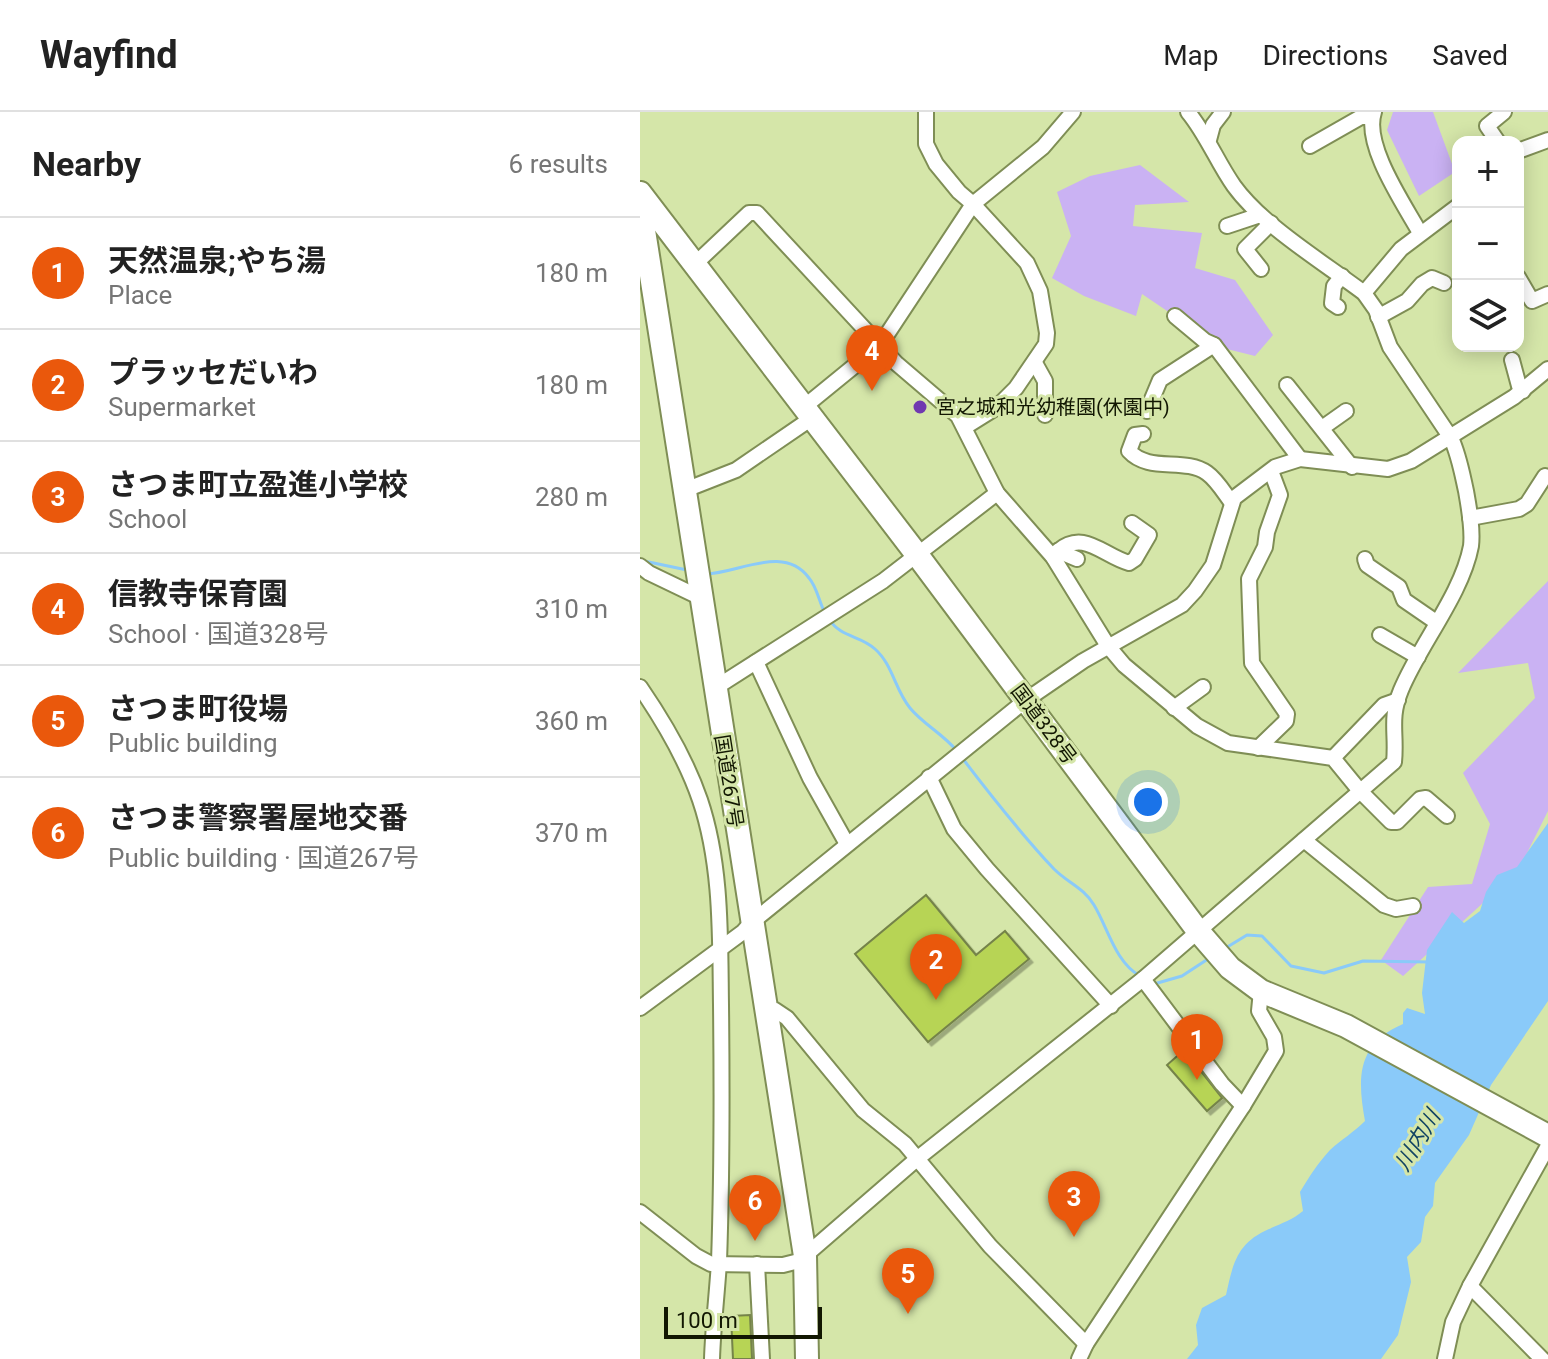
<!DOCTYPE html>
<html lang="en">
<head>
<meta charset="utf-8">
<style>
	:root { --surface:#fff; --page:#f2f2f2; --text:#222; --muted:#767676; --line:#e0e0e0; --accent:#ea580c }
	body { margin:0; font-family:Roboto,"Noto Sans JP",sans-serif; background:var(--page); color:var(--text) }
	.controls { position:absolute; right:24px; top:24px; display:grid; overflow:hidden; border-radius:16px; box-shadow:0 4px 20px #0003 }
	.controls button { width:72px; height:72px; display:grid; place-items:center; padding:0; border:0; border-bottom:2px solid var(--line); background:var(--surface); color:var(--text); font:40px sans-serif }
	.scale { position:absolute; left:24px; bottom:20px; width:158px; box-sizing:border-box; padding-left:8px; border:4px solid #121702; border-top:0; font-size:22px; line-height:28px; white-space:nowrap; color:#121702; -webkit-text-stroke:6px #d5e6a9; paint-order:stroke }
	.you { position:absolute; left:508px; top:690px; width:28px; height:28px; margin:-20px; border:6px solid #fff; border-radius:50%; background:#1a73e8; box-shadow:0 0 0 12px #1a73e833 }
	.badge { display:grid; place-items:center; width:52px; height:52px; border-radius:50%; background:var(--accent); color:#fff; font-size:26px; font-weight:700 }
	.pin { position:absolute; translate:-50% -66px; filter:drop-shadow(0 2px 4px #0008) }
	.pin::after { content:''; position:absolute; top:42px; width:28px; height:24px; background:inherit; clip-path:polygon(0 0,100% 0,50% 100%) }
	.list { margin:0; padding:0; list-style:none }
	h2 { display:flex; justify-content:space-between; align-items:center; height:104px; margin:0; padding:0 32px; font-size:34px }
	h2 small { font-size:26px; font-weight:400; color:var(--muted) }
	.list li { display:grid; grid-template-columns:52px 1fr auto; gap:24px; align-items:center; box-sizing:border-box; height:112px; padding:0 32px; border-top:2px solid var(--line) }
	.list b { display:block; font-size:30px; white-space:nowrap }
	.list p { margin:0; font-size:26px; white-space:nowrap; color:var(--muted) }
	.list em { font-size:26px; font-style:normal; color:var(--muted) }
	.icon { flex:none; width:44px; height:44px; fill:none; stroke:currentColor; stroke-width:2; stroke-linecap:round; stroke-linejoin:round }
	.map { position:relative; flex:none; width:908px; height:1247px; overflow:hidden }
	header { display:flex; align-items:center; gap:48px; box-sizing:border-box; height:112px; padding:0 40px; background:var(--surface); border-bottom:2px solid var(--line) }
	header strong { font-size:38px }
	nav { display:flex; gap:44px; margin-inline-start:auto; font-size:28px }
	main { display:flex }
	aside { flex:1; background:var(--surface) }
	.map>svg:first-child { display:block }
	.green { fill:#cab2f3 }
	.water { fill:#8acaf9 }
	.lines { fill:none; stroke-linecap:round; stroke-linejoin:round }
	.stream { stroke:#8acaf9; stroke-width:3 }
	.building { fill:#b7d455; stroke:#74834a; stroke-width:2; filter:url(#shadow) }
	.minor-casing { stroke:#7f8e55; stroke-width:18 }
	.highway-casing { stroke:#7f8e55; stroke-width:26 }
	.minor { stroke:#fff; stroke-width:14 }
	.highway { stroke:#fff; stroke-width:22 }
	.poi-dot { fill:#7039b0; stroke:#d5e6a9; stroke-width:3 }
	.labels { text-anchor:middle; stroke-width:6; stroke-linejoin:round; paint-order:stroke }
	.poi-label { font-size:20px; fill:#121702; stroke:#d5e6a9; text-anchor:start }
	.street-label { font-size:20px; fill:#121702; stroke:#d5e6a9 }
	.water-label { font-size:22px; font-style:italic; fill:#114363; stroke:#d5e6a9 }
</style>
</head>
<body>
<header>
<strong>Wayfind</strong>
<nav><a>Map</a><a>Directions</a><a>Saved</a></nav>
</header>
<main>
<aside>
<h2>Nearby<small>6 results</small></h2>
<ul class="list">
<li><span class="badge">1</span><div><b>天然温泉;やち湯</b><p>Place</p></div><em>180 m</em></li>
<li><span class="badge">2</span><div><b>プラッセだいわ</b><p>Supermarket</p></div><em>180 m</em></li>
<li><span class="badge">3</span><div><b>さつま町立盈進小学校</b><p>School</p></div><em>280 m</em></li>
<li><span class="badge">4</span><div><b>信教寺保育園</b><p>School · 国道328号</p></div><em>310 m</em></li>
<li><span class="badge">5</span><div><b>さつま町役場</b><p>Public building</p></div><em>360 m</em></li>
<li><span class="badge">6</span><div><b>さつま警察署屋地交番</b><p>Public building · 国道267号</p></div><em>370 m</em></li>
</ul>
</aside>
<div class="map">
<svg width="908" height="1247" viewBox="0 0 908 1247">
	<defs>
		<filter id="shadow"><feDropShadow dx="3.5" dy="3.5" stdDeviation="0" flood-color="#0004"/></filter>
	</defs>
	<rect width="100%" height="100%" fill="#d5e6a9"/>
	<g class="green">
		<polygon points="753,0 793,0 815,60 779,84 747,18"/>
		<polygon points="500,53 549,90 495,93 493,114 562,121 555,156 595,168 633,223 615,244 567,232 539,207 502,182 496,204 444,184 412,166 431,124 417,80 450,64"/>
		<polygon points="908,469 908,699 878,759 763,864 741,848 788,775 832,772 850,712 823,661 895,586 888,551 818,561"/>
	</g>
	<path class="water" d="M908,711V889L851,973L829,1023L795,1071L793,1094L785,1105L781,1130L767,1145L771,1170L758,1223L741,1247H547L558,1233L556,1213L562,1196L586,1183C593,1151 597,1131 629,1117C642,1111 652,1108 663,1099L660,1080C669,1065 678,1051 690,1038C701,1028 714,1020 725,1009C717,965 717,932 763,912V901L767,896L785,902L782,881L787,838L812,800L824,811L840,799L846,780L857,763L877,755Z"/>
	<g class="lines">
		<g class="stream">
			<polyline points="4,449 47,458"/>
			<path d="M66,462C99,461 144,432 169,466C177,475 179,490 185,501"/>
			<path d="M189,507C201,526 220,523 235,537C253,553 255,578 270,596C283,612 303,622 316,638"/>
			<path d="M323,647C352,685 381,722 414,757C428,771 444,776 454,793C468,816 475,850 500,864"/>
			<polyline points="584,837 607,823 622,824 651,854 684,861 723,849 789,850"/>
			<polyline points="514,872 542,864 571,845"/>
		</g>
	</g>
	<g class="building">
		<polygon points="286,783 336,843 365,819 389,847 288,930 215,842"/>
		<polygon points="544,938 582,986 567,999 527,953"/>
		<polygon points="110,1203 112,1247 93,1247 91,1204"/>
	</g>
	<g class="lines">
		<defs>
			<g id="minor">
				<polyline points="286,0 286,32 296,52 319,80 333,92 387,151 400,179 407,221 406,232 376,276 357,295 325,315"/>
				<path d="M734,0C723,33 764,92 780,121"/>
				<polyline points="569,28 573,13 583,0"/>
				<polyline points="858,30 847,14 864,0"/>
				<polyline points="670,34 721,5 732,5"/>
				<polyline points="878,39 908,28"/>
				<polyline points="587,114 620,103"/>
				<polyline points="55,152 109,101 117,101 256,251 318,304 357,381 413,445 468,534 484,553 557,614 588,631 693,646 720,679 751,710 757,710 780,687 786,686 807,704"/>
				<polyline points="621,157 605,137 631,111"/>
				<polyline points="878,165 892,189 908,182"/>
				<polyline points="724,181 761,137 818,94"/>
				<polyline points="698,195 692,191 694,174 702,164"/>
				<polyline points="535,204 565,229 574,233 660,347"/>
				<polyline points="738,205 767,189 782,172 792,166 804,171"/>
				<polyline points="872,248 879,274 883,279"/>
				<polyline points="395,251 405,269 405,303"/>
				<polyline points="647,273 712,355"/>
				<polyline points="164,295 240,233 333,92 403,35 433,0"/>
				<polyline points="507,299 520,268 574,233"/>
				<polyline points="682,316 706,299"/>
				<path d="M503,322L495,323L489,339C509,361 544,345 567,361C577,368 585,382 592,391"/>
				<polyline points="45,378 96,358 172,306"/>
				<polyline points="830,406 879,397 887,392 905,364"/>
				<path d="M418,439C444,417 463,444 489,451L495,447L509,423L492,411"/>
				<polyline points="413,445 418,439 437,447"/>
				<polyline points="725,447 727,453 759,475 764,488 796,510"/>
				<polyline points="0,454 9,461 61,486"/>
				<polyline points="740,523 778,545"/>
				<polyline points="116,550 170,666 207,732"/>
				<path d="M0,575C24,610 46,647 60,688C82,753 80,825 81,893C82,979 82,1064 79,1150C77,1182 73,1215 72,1247"/>
				<polyline points="75,576 243,469 357,381"/>
				<polyline points="534,596 563,575"/>
				<polyline points="618,636 646,609 647,602 612,551 609,467 625,435 627,420 640,383 631,359"/>
				<polyline points="693,646 744,593 758,588"/>
				<polyline points="289,665 314,717 347,757 471,894"/>
				<polyline points="664,728 744,793 756,797 773,794"/>
				<polyline points="503,867 582,972 603,994"/>
				<polyline points="0,896 103,820 111,811 386,588 443,549 542,493 555,479 573,453 594,386 635,355 660,347 748,357 771,349 874,285 908,257"/>
				<polyline points="125,897 135,898 147,906 223,998 265,1032 350,1134 446,1232"/>
				<path d="M0,1100L56,1144L71,1152L143,1153L159,1149L278,1046L503,867L754,650C757,622 749,607 761,578C780,532 822,482 831,434C833,417 829,396 826,379C822,361 819,343 811,326L750,235L736,198L724,181C683,150 623,114 594,74C577,50 567,23 548,0"/>
				<polyline points="117,1152 122,1247"/>
				<polyline points="830,1174 902,1247"/>
				<polyline points="439,1247 446,1232 603,994 636,939 634,925 619,899 621,879"/>
				<polyline points="805,1247 813,1210 830,1174 908,1034"/>
			</g>
			<g id="highway">
				<polyline points="0,81 278,444 558,819 590,856 621,879 706,914 908,1024"/>
				<polyline points="0,93 165,1144 167,1247"/>
			</g>
		</defs>
		<use href="#minor" class="minor-casing"/>
		<use href="#highway" class="highway-casing"/>
		<use href="#minor" class="minor"/>
		<use href="#highway" class="highway"/>
	</g>
	<circle class="poi-dot" cx="280" cy="295" r="8"/>
	<g class="labels">
		<g class="poi-label">
			<text x="296" y="302">宮之城和光幼稚園(休園中)</text>
		</g>
		<g class="street-label">
			<text transform="translate(404 612) rotate(53)" y="7">国道328号</text>
			<text transform="translate(89 669) rotate(81)" y="7">国道267号</text>
		</g>
		<g class="water-label">
			<text transform="translate(777 1028) rotate(-59)" y="8">川内川</text>
		</g>
	</g>
</svg>
<div class="controls">
<button>+</button>
<button>−</button>
<button><svg class="icon" aria-label="layers" viewBox="0 0 24 24"><path d="M12 4l9 5-9 5-9-5zM3 14l9 5 9-5"/></svg></button>
</div>
<div class="scale">100 m</div>
<div class="you"></div>
<div class="pin badge" style="left:557px;top:968px">1</div>
<div class="pin badge" style="left:296px;top:888px">2</div>
<div class="pin badge" style="left:434px;top:1125px">3</div>
<div class="pin badge" style="left:232px;top:279px">4</div>
<div class="pin badge" style="left:268px;top:1202px">5</div>
<div class="pin badge" style="left:115px;top:1129px">6</div>
</div>
</main>
</body>
</html>
